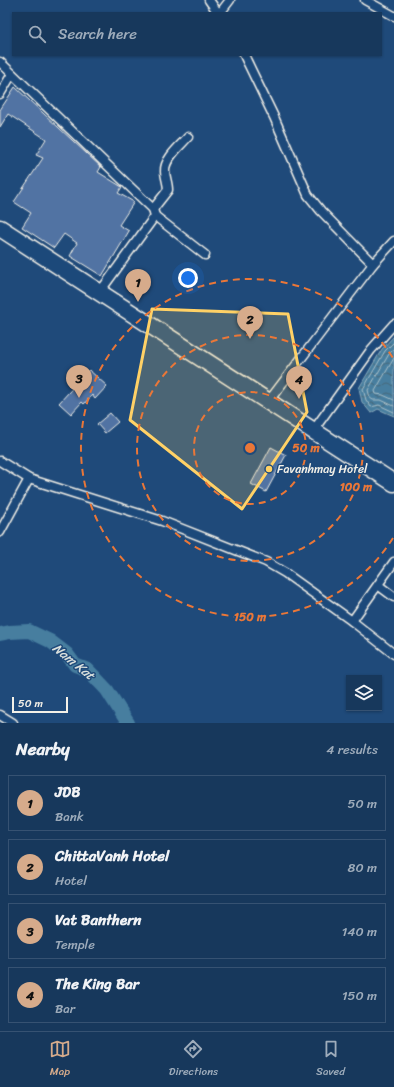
<!DOCTYPE html>
<html lang="en">
<head>
<meta charset="utf-8">
<style>
	:root { --surface:#17385c; --page:#244365; --text:#f1f3f6; --muted:#9eacbb; --line:#365272; --accent:#d6ab8b }
	body { margin:0; font-family:Sriracha,sans-serif; background:var(--page); color:var(--text) }
	.controls { position:absolute; right:12px; bottom:12px; display:grid; overflow:hidden; border-radius:0px; box-shadow:0 1px 3px #0004 }
	.controls button { width:36px; height:36px; display:grid; place-items:center; padding:0; border:0; border-bottom:1px solid var(--line); background:var(--surface); color:var(--text); font:20px sans-serif }
	.scale { position:absolute; left:12px; bottom:10px; width:56px; box-sizing:border-box; padding-left:4px; border:2px solid #f4f1e8; border-top:0; font-size:11px; line-height:14px; white-space:nowrap; color:#f4f1e8; -webkit-text-stroke:3px #1f4a7a; paint-order:stroke }
	.you { position:absolute; left:188px; top:278px; width:14px; height:14px; margin:-10px; border:3px solid #fff; border-radius:50%; background:#1a73e8; box-shadow:0 0 0 6px #1a73e833 }
	.badge { display:grid; place-items:center; width:26px; height:26px; border-radius:50%; background:var(--accent); color:#111; font-size:13px; font-weight:700 }
	.pin { position:absolute; translate:-50% -33px; filter:drop-shadow(0 1px 2px #0008) }
	.pin::after { content:''; position:absolute; top:21px; width:14px; height:12px; background:inherit; clip-path:polygon(0 0,100% 0,50% 100%) }
	.list { margin:0; padding:0; list-style:none }
	h2 { display:flex; justify-content:space-between; align-items:center; height:52px; margin:0; padding:0 16px; font-size:17px }
	h2 small { font-size:13px; font-weight:400; color:var(--muted) }
	.list li { display:grid; grid-template-columns:26px 1fr auto; gap:12px; align-items:center; box-sizing:border-box; height:56px; margin:0 8px 8px; padding:0 8px; border:1px solid var(--line); border-radius:0px }
	.list b { display:block; font-size:15px; white-space:nowrap }
	.list p { margin:0; font-size:13px; white-space:nowrap; color:var(--muted) }
	.list em { font-size:13px; font-style:normal; color:var(--muted) }
	.icon { flex:none; width:22px; height:22px; fill:none; stroke:currentColor; stroke-width:2; stroke-linecap:round; stroke-linejoin:round }
	.map { position:relative; flex:none; width:394px; height:723px; overflow:hidden }
	.search { position:absolute; background:var(--surface); box-shadow:0 1px 3px #0004; left:12px; right:12px; top:12px; height:44px; display:flex; align-items:center; gap:10px; box-sizing:border-box; padding:0 14px; border-radius:0px; color:var(--muted); font-size:15px }
	.sheet { height:308px; background:var(--surface) }
	nav { display:flex; justify-content:space-around; align-items:center; box-sizing:border-box; height:56px; border-top:1px solid var(--line); background:var(--surface); font-size:11px; color:var(--muted) }
	nav a { display:grid; justify-items:center; gap:2px }
	nav .on { color:var(--accent) }
	.map>svg:first-child { display:block }
	.water { fill:url(#water-waves); stroke:#8cacbc }
	.lines { fill:none; stroke-linecap:round; stroke-linejoin:round }
	.shore { stroke:#aec3cb; stroke-width:1 }
	.river { stroke:#467e9f; stroke-width:14 }
	.building { fill:#5173a3; stroke:#f4f1e8 }
	.street-casing { stroke:#f4f1e8; stroke-width:11 }
	.highway-casing { stroke:#f4f1e8; stroke-width:19 }
	.street { stroke:#1f4a7a; stroke-width:8 }
	.highway { stroke:#1f4a7a; stroke-width:16 }
	.marked { fill:#ffd166; fill-opacity:0.2; stroke:#ffd166; stroke-width:3; stroke-linejoin:round }
	.ring { fill:none; stroke:#ea7738; stroke-width:2; stroke-dasharray:7 5 }
	.poi-dot { fill:#ffd166; stroke:#1f4a7a; stroke-width:1.5 }
	.labels { text-anchor:middle; stroke-width:3; stroke-linejoin:round; paint-order:stroke }
	.poi-label { font-size:12px; fill:#f4f1e8; stroke:#1f4a7a; text-anchor:start }
	.water-label { font-size:13px; font-style:italic; fill:#dae0dd; stroke:#1f4a7a }
	.centre { fill:#ea7738; stroke:#1f4a7a; stroke-width:2 }
	.ring-label { font-size:12px; text-anchor:middle; font-weight:bold; fill:#ea7738; stroke:#1f4a7a; stroke-width:3; stroke-linejoin:round; paint-order:stroke }
</style>
</head>
<body>
<div class="map">
<svg width="394" height="723" viewBox="0 0 394 723">
	<defs>
		<pattern id="water-waves" width="16" height="10" patternUnits="userSpaceOnUse"><rect width="16" height="10" fill="#467e9f"/><path d="M0 5q4-4 8 0t8 0" fill="none" stroke="#476677"/></pattern>
	</defs>
	<rect width="100%" height="100%" fill="#1f4a7a"/>
	<filter id="ink" filterUnits="userSpaceOnUse"><feTurbulence type="fractalNoise" baseFrequency=".025" numOctaves="2"/><feDisplacementMap in="SourceGraphic" scale="8" xChannelSelector="R" yChannelSelector="G"/><feConvolveMatrix kernelMatrix="1 2 1 2 8 2 1 2 1" color-interpolation-filters="sRGB"/></filter>
	<g filter="url(#ink)">
		<polygon class="water" points="394,336 394,416 378,409 371,413 362,402 359,388 382,349"/>
		<g class="lines">
			<g class="shore">
				<polyline points="394,342 385,351 363,389 366,400 371,407 379,405 394,412"/>
				<polyline points="394,349 389,354 368,390 370,398 373,400 381,400 394,406"/>
				<polyline points="394,358 375,391 376,394 383,395 394,400"/>
			</g>
			<polyline class="river" points="0,634 10,632 29,631 50,641 67,654 75,665 88,670 107,690 128,723"/>
		</g>
		<g class="building">
			<polygon points="15,87 101,167 98,172 122,187 118,193 134,202 119,225 129,231 102,276 70,256 77,243 64,234 54,248 22,227 31,213 14,202 43,158 36,155 46,139 8,114 0,127 0,110"/>
			<polygon points="89,370 107,386 95,399 92,395 84,404 82,402 71,414 59,403"/>
			<polygon points="110,413 118,422 105,433 97,424"/>
			<polygon points="271,447 286,455 266,492 251,484"/>
		</g>
		<g class="lines">
			<defs>
				<g id="street">
					<polyline points="209,0 218,13"/>
					<polyline points="365,0 394,16"/>
					<polyline points="220,13 230,0"/>
					<polyline points="244,55 274,117 308,195 321,211 373,264"/>
					<polyline points="0,62 153,209 155,216 99,293"/>
					<polyline points="0,94 12,74"/>
					<path d="M153,209L168,190C168,183 165,177 165,171C164,159 181,145 188,137"/>
					<polyline points="155,216 205,255"/>
					<polyline points="268,402 373,264 394,241"/>
					<polyline points="313,431 371,350 394,324"/>
					<polyline points="0,461 29,479 162,521 266,562 285,573 352,621 394,654"/>
					<polyline points="0,532 29,479"/>
					<polyline points="378,585 394,597"/>
					<polyline points="352,621 394,562"/>
					<polyline points="0,715 13,723"/>
				</g>
				<polyline id="highway" points="0,228 394,483"/>
			</defs>
			<use href="#street" class="street-casing"/>
			<use href="#highway" class="highway-casing"/>
			<use href="#street" class="street"/>
			<use href="#highway" class="highway"/>
		</g>
	</g>
	<path class="marked" d="M152,309L288,314L307,412L242,509L130,420Z"/>
	<g class="ring">
		<circle cx="250" cy="448" r="56"/>
		<circle cx="250" cy="448" r="113"/>
		<path d="M393 538A169 169 0 1 1 393 358"/>
	</g>
	<circle class="poi-dot" cx="269" cy="469" r="4"/>
	<g class="labels">
		<g class="poi-label">
			<text x="277" y="473">Favanhmay Hotel</text>
		</g>
		<g class="water-label">
			<text transform="translate(74 661) rotate(39)" y="5">Nam Kat</text>
		</g>
	</g>
	<circle cx="250" cy="448" r="6" class="centre"/>
	<g class="ring-label">
		<text x="306" y="452">50 m</text>
		<text x="356" y="491">100 m</text>
		<text x="250" y="621">150 m</text>
	</g>
</svg>
<div class="controls">
<button><svg class="icon" aria-label="layers" viewBox="0 0 24 24"><path d="M12 4l9 5-9 5-9-5zM3 14l9 5 9-5"/></svg></button>
</div>
<div class="scale">50 m</div>
<div class="you"></div>
<div class="pin badge" style="left:138px;top:302px">1</div>
<div class="pin badge" style="left:250px;top:339px">2</div>
<div class="pin badge" style="left:79px;top:398px">3</div>
<div class="pin badge" style="left:299px;top:399px">4</div>
<div class="search"><svg class="icon" aria-label="search" viewBox="0 0 24 24"><circle cx="10" cy="10" r="6"/><path d="M15 15l6 6"/></svg>Search here</div>
</div>
<section class="sheet">
<h2>Nearby<small>4 results</small></h2>
<ul class="list">
<li><span class="badge">1</span><div><b>JDB</b><p>Bank</p></div><em>50 m</em></li>
<li><span class="badge">2</span><div><b>ChittaVanh Hotel</b><p>Hotel</p></div><em>80 m</em></li>
<li><span class="badge">3</span><div><b>Vat Banthern</b><p>Temple</p></div><em>140 m</em></li>
<li><span class="badge">4</span><div><b>The King Bar</b><p>Bar</p></div><em>150 m</em></li>
</ul>
</section>
<nav>
<a class="on"><svg class="icon" aria-label="map" viewBox="0 0 24 24"><path d="M3 6l6-2 6 2 6-2v14l-6 2-6-2-6 2zM9 4v14M15 6v14"/></svg>Map</a>
<a><svg class="icon" aria-label="directions" viewBox="0 0 24 24"><path d="M12 3l9 9-9 9-9-9zM9 14v-3h6M13 9l2 2-2 2"/></svg>Directions</a>
<a><svg class="icon" aria-label="saved" viewBox="0 0 24 24"><path d="M7 4h10v16l-5-4-5 4z"/></svg>Saved</a>
</nav>
</body>
</html>
